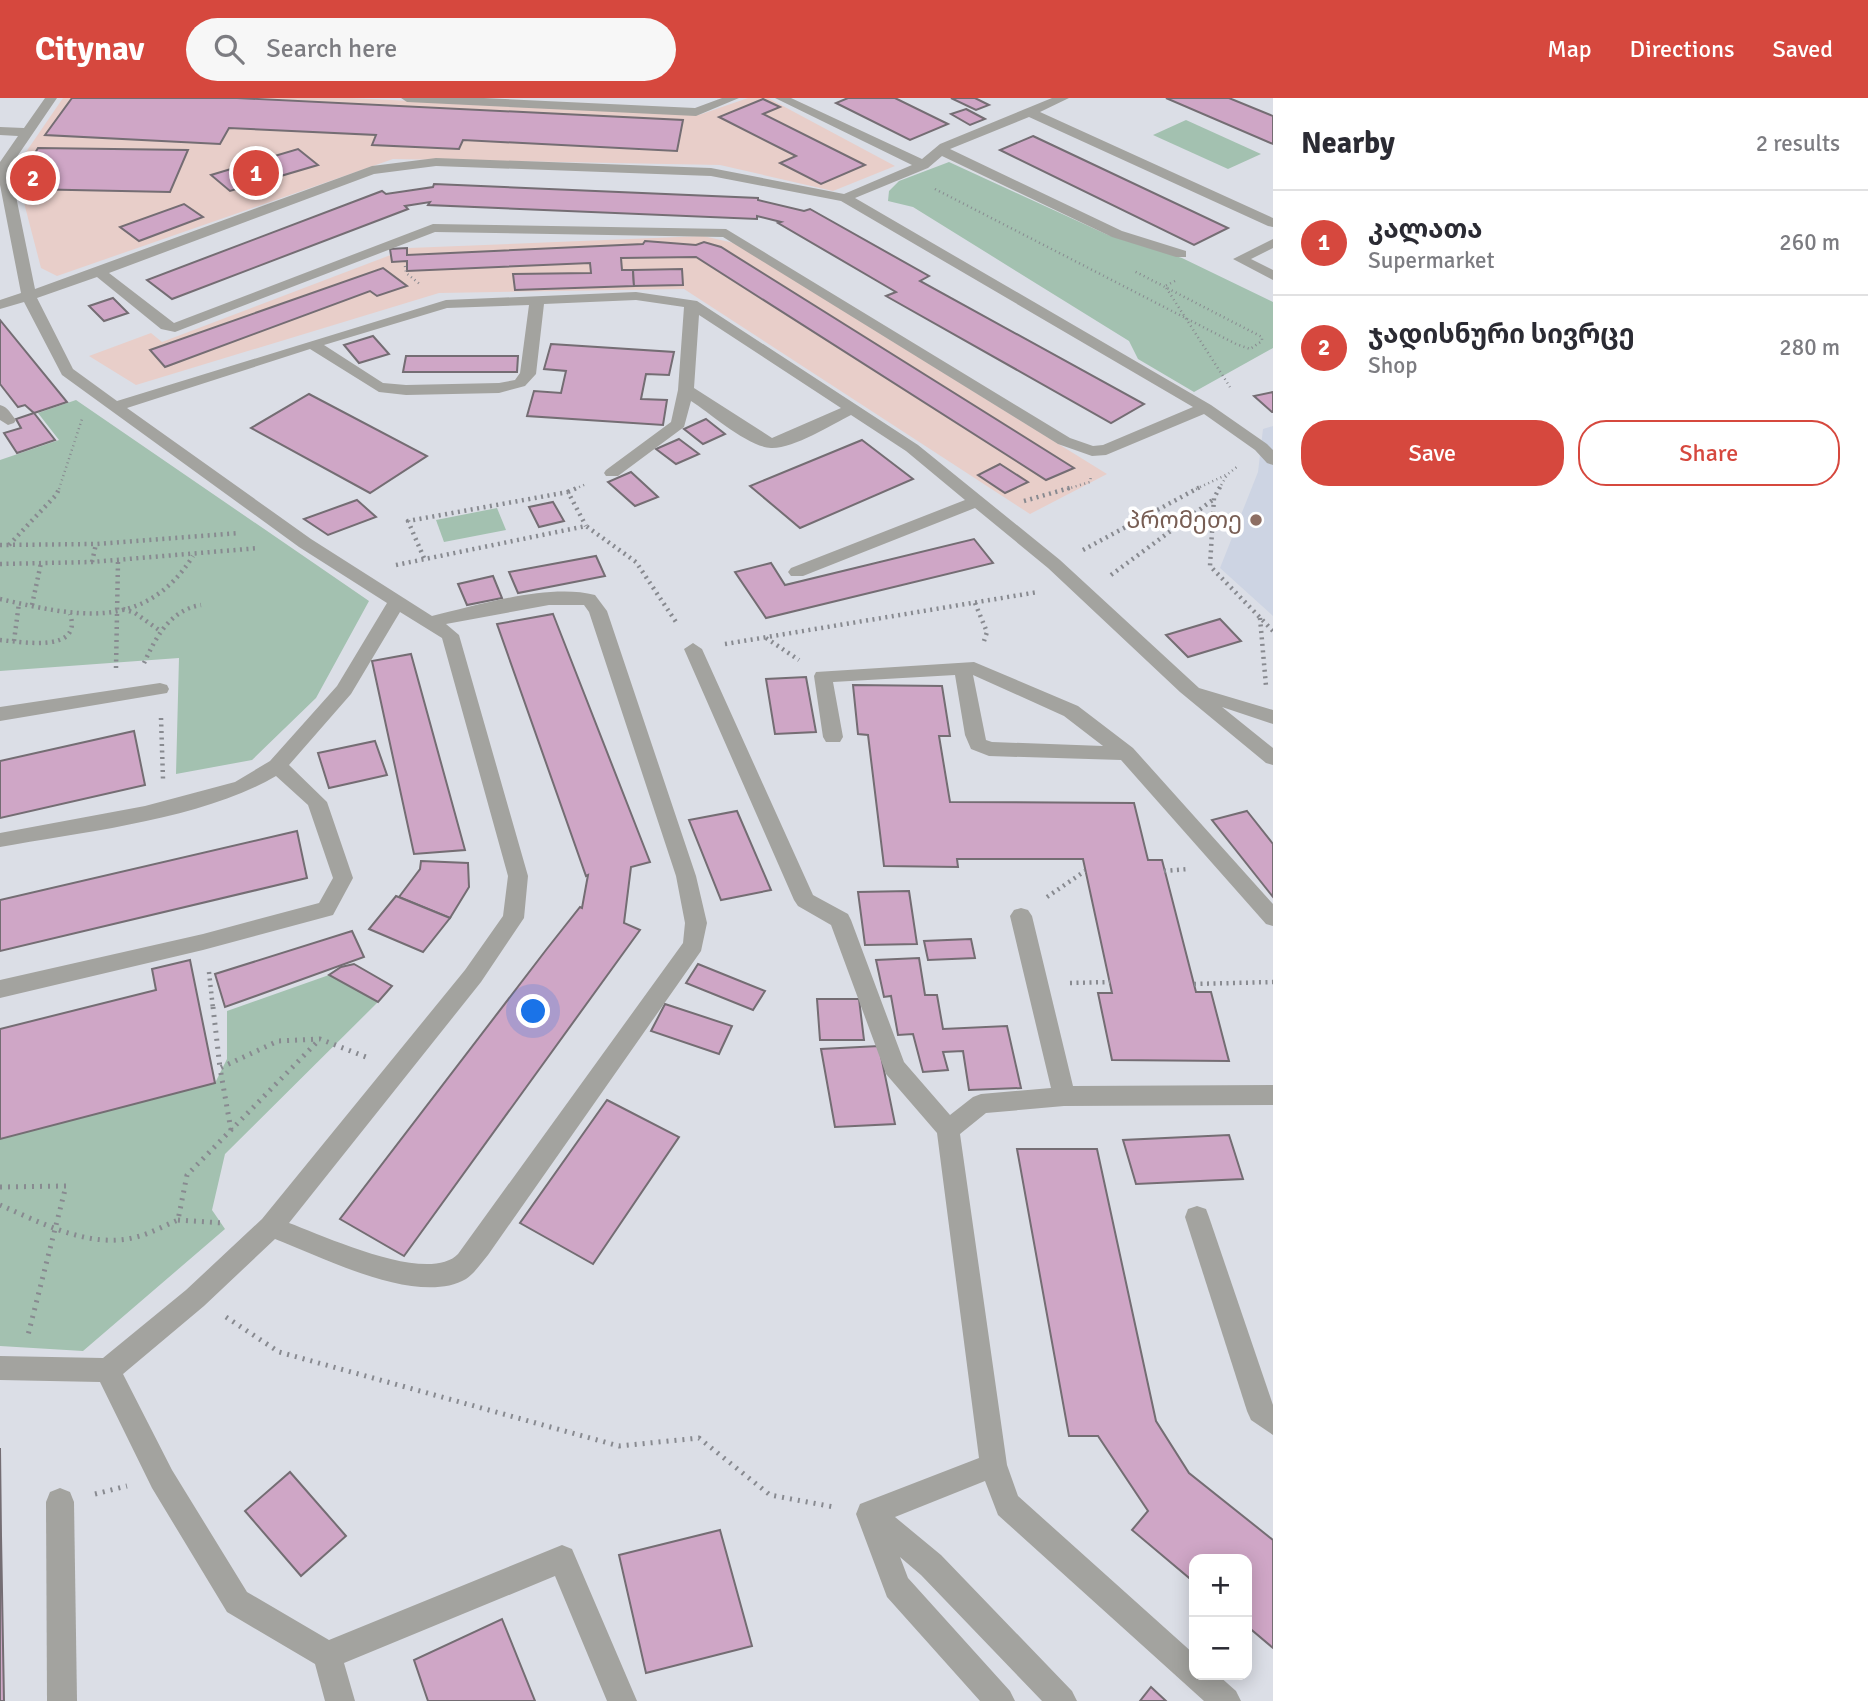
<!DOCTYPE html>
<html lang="en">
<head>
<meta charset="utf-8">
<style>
	:root { --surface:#fff; --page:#f7f7f7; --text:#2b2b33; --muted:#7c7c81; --line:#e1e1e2; --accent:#d6483e }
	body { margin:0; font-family:Signika,"Noto Sans Georgian",sans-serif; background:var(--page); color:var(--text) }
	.controls { position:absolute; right:21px; bottom:21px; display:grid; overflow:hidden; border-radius:14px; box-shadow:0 4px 18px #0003 }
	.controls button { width:63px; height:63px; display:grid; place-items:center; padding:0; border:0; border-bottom:2px solid var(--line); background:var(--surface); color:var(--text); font:35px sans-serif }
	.you { position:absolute; left:534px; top:914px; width:24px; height:24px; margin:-18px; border:5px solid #fff; border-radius:50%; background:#1a73e8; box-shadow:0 0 0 10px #1a73e833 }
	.badge { display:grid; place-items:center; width:46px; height:46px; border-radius:50%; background:var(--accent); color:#fff; font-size:23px; font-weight:700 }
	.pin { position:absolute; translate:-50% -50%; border:4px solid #fff; box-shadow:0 2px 7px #0006 }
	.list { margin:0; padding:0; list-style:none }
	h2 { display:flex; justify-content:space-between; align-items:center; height:91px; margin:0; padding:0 28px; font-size:30px }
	h2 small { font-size:23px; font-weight:400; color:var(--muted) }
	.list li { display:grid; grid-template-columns:46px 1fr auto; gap:21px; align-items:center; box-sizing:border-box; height:105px; padding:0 28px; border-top:2px solid var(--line) }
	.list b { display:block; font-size:26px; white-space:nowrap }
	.list p { margin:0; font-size:23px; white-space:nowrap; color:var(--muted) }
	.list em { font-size:23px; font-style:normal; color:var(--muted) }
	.actions { display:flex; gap:14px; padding:21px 28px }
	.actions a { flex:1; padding:16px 0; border:2px solid var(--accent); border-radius:28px; text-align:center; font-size:24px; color:var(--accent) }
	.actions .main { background:var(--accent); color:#fff }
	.icon { flex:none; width:38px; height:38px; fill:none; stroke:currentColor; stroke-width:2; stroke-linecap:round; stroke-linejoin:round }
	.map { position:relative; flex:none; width:1273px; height:1603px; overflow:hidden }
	header { display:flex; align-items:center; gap:42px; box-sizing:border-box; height:98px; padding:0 35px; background:var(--accent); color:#fff }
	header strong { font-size:33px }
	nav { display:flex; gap:38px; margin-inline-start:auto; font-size:24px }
	.search { width:490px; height:63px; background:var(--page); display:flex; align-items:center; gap:18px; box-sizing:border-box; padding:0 24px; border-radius:38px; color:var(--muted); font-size:26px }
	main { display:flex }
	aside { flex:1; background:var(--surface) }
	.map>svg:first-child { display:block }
	.industrial { fill:#e8cec9 }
	.built { fill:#cdd4e3 }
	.green { fill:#a3c1b0 }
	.building { fill:#cfa6c6; stroke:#746d73; stroke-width:2 }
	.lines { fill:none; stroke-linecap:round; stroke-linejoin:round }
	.path-far2 { stroke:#888a90; stroke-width:2.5; stroke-dasharray:1 3.5; stroke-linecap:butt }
	.path-far1 { stroke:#888a90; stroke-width:4.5; stroke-dasharray:2 4.5; stroke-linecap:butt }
	.path { stroke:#888a90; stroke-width:5; stroke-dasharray:2 6; stroke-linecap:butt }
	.minor { fill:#a3a39f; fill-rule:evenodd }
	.education-dot { fill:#8d6e63; stroke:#fff; stroke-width:2.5 }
	.labels { text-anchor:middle; stroke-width:7; stroke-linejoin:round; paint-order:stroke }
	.education-label { font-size:24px; fill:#785e54; stroke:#fff; text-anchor:end }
</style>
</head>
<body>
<header>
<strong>Citynav</strong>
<div class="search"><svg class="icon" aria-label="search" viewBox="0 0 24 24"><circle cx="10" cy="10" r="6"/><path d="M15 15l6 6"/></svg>Search here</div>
<nav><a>Map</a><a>Directions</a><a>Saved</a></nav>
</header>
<main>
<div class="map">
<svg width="1273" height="1603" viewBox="0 0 1273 1603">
	<rect width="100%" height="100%" fill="#dbdee6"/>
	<g class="industrial">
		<polygon points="63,0 350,0 699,17 748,0 768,0 895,68 833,93 720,67 393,61 57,178 41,170 15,70"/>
		<polygon points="703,138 734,145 1107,376 1030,416 684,191 439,195 136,287 89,258 151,235 162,244 409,150"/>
	</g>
	<polygon class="built" points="1273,328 1273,518 1220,470 1258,374 1263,331"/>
	<g class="green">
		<polygon points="1186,22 1261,56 1228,71 1153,37"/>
		<polygon points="949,64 1108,137 1182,160 1273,204 1273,250 1194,294 1138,261 1129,243 913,109 888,103 889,93 899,83"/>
		<polygon points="76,302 369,503 316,600 252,662 176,676 179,560 0,573 0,362 59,342 38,315"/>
		<polygon points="497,410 506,432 444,444 436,422"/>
		<polygon points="329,877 378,904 225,1056 212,1112 225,1131 83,1253 0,1248 0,1041 215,985 227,961 227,913"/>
	</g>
	<g class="building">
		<polygon points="72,0 237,0 683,22 677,53 463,42 459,51 372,47 376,37 229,30 220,46 45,37"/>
		<polygon points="848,0 895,0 948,26 910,42 836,5"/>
		<polygon points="951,0 975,0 989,7 976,12"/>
		<polygon points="1166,0 1229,0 1273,18 1273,46"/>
		<polygon points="763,1 780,9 763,16 865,67 821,86 780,65 796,58 719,19"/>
		<polygon points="966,11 985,21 970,27 951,16"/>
		<polygon points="1033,38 1228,130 1194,147 1000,52"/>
		<polygon points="38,50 188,52 170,94 24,91 26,70"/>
		<polygon points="298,51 318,67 230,93 211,77"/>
		<polygon points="434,86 758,100 758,102 804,113 810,111 929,178 920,183 1144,306 1111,325 886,198 896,194 778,125 781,124 757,118 757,121 428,107 430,104 405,108 408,111 172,201 147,182 382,93 386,96 433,89"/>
		<polygon points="184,106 203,119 139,143 120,129"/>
		<polygon points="645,143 696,147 704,144 721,149 1074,370 1046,382 696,159 621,160 622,172 633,172 634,188 515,192 513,176 591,175 590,165 407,173 407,163 392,164 390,151 407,150 407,157 643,146"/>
		<polygon points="383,170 407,188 377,198 370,193 165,269 150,252"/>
		<polygon points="682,171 683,187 634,188 633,172"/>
		<polygon points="113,200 128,215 104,223 89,208"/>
		<polygon points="0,223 0,222 67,304 34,315 25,307 18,309 0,286"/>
		<polygon points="373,238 389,256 359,265 344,247"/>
		<polygon points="551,246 674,254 669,277 646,276 641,301 667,302 663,327 527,318 534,293 561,295 566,273 544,271"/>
		<polygon points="406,258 518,258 517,274 403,274"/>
		<polygon points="1273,294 1273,314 1272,314 1254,298"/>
		<polygon points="309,296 427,358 370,395 251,330"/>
		<polygon points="34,315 55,342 17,355 4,335 21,330 16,321"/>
		<polygon points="706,321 725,336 703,346 684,331"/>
		<polygon points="679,341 699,356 676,366 656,351"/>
		<polygon points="862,342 913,381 800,430 750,388"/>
		<polygon points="1000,366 1028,384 1005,395 978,377"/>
		<polygon points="631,374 658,399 635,408 608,384"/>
		<polygon points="357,402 376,419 328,437 304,421"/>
		<polygon points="553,404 564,423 539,429 529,409"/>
		<polygon points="974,441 993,465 766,520 735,474 771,465 785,487"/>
		<polygon points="596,458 605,478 518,495 509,474"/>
		<polygon points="493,478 502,500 467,507 458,486"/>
		<polygon points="553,516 650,764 631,769 624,825 640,832 404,1158 340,1121 546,852 580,809 582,810 588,777 586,778 497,526"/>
		<polygon points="1220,521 1241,543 1188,559 1166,537"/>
		<polygon points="411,556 465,752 414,756 372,563"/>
		<polygon points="806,579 816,634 775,636 766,581"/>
		<polygon points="853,587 942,588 950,638 939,638 950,704 1134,705 1148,762 1162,762 1196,894 1211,894 1229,963 1112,962 1098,895 1112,895 1083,761 957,761 958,769 884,768 868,637 858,636"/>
		<polygon points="134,633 145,687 0,720 0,663"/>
		<polygon points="375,643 387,677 329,690 318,655"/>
		<polygon points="737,713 771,792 721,802 689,722"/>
		<polygon points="1247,713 1273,746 1273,799 1212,722"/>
		<polygon points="297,733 307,780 0,853 0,802"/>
		<polygon points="421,763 468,765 469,789 450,820 399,799 420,771"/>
		<polygon points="909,793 917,846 865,847 858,794"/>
		<polygon points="396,798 450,820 423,854 369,831"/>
		<polygon points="352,833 364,859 225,909 215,876"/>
		<polygon points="971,841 975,860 928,862 924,843"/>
		<polygon points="919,860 925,897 937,897 943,931 1007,928 1021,990 969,992 963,953 943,954 948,972 923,974 913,936 898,937 891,898 884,899 876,862"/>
		<polygon points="190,862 215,985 0,1041 0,931 156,892 152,871"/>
		<polygon points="354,866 392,888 378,904 329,877 341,869"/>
		<polygon points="698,866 765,893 753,912 686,885"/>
		<polygon points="817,901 859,901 864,942 820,942"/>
		<polygon points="665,906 732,928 719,956 651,933"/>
		<polygon points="879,948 895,1026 835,1029 821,951"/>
		<polygon points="607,1002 679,1039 593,1166 520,1125"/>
		<polygon points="1229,1037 1243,1081 1136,1086 1123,1042"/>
		<polygon points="1017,1051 1097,1051 1156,1323 1189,1375 1273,1442 1273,1550 1247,1528 1247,1461 1194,1461 1194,1484 1132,1432 1148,1413 1098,1338 1069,1338"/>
		<polygon points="0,1350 1,1438 4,1603 0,1603"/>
		<polygon points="290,1374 346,1438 301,1478 245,1413"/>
		<polygon points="720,1432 752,1548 646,1575 619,1457"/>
		<polygon points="502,1521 535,1603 428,1603 414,1562"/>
		<polygon points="1151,1589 1166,1603 1140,1603"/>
	</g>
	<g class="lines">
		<g class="path-far2">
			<polyline points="935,91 1236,246 1250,251 1262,243 1262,239 1134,173"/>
			<polyline points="405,168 406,175 421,187"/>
			<polyline points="1175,183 1165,188 1230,289"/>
			<polyline points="59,391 82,321"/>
			<polyline points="575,391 586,386"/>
			<polyline points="1067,391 1090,384 1091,378"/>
			<polyline points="1196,391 1228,376 1238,368"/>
			<polyline points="1219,391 1227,377"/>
		</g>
		<g class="path-far1">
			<polyline points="1220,389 1214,400 1210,468 1273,533"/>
			<polyline points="568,394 579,389"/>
			<polyline points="1024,403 1073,389"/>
			<polyline points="0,447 96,446 240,435"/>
			<polyline points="9,447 56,397 60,389"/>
			<polyline points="1083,452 1200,389"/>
			<polyline points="424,460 408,423 568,394 586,428"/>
			<polyline points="92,464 96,446"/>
			<polyline points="0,466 92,464 259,450"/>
			<polyline points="396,467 586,428 636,464 678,527"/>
			<polyline points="1111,477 1214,401"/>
			<path d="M0,501C75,518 144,535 193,458"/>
			<polyline points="975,505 987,534 984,543"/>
			<polyline points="32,507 41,465"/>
			<polyline points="123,511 135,515 159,532"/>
			<polyline points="1260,520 1266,588"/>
			<polyline points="766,540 799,562"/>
			<path d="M0,542C23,544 83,555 70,516"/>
			<polyline points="14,543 19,505"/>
			<polyline points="725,546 1038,494"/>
			<path d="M144,565C156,539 170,512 201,507"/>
			<polyline points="116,570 118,463"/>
			<polyline points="161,620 163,681"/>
			<polyline points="1164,773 1188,771"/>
			<polyline points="1047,799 1085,773"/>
			<polyline points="209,874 213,911"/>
			<polyline points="1070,885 1110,884"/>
			<polyline points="1194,886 1273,884"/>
		</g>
		<g class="path">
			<polyline points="213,909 220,970"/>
			<polyline points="231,1032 220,970 278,943 320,941 366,959"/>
			<polyline points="0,1089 66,1088 28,1237"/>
			<path d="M0,1107C40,1124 87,1150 132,1140C148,1137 163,1128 178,1122L187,1077L320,941"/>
			<polyline points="178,1122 223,1125"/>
			<polyline points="226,1219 279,1254 619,1348 699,1340 770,1397 834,1409"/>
			<polyline points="95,1396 127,1388"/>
		</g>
		<g class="minor">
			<path d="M45,0H57L10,69L35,191L372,68L436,60L711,70L844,96L912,67L775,0H791L922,61L940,46L1052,0H1069L1040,14L1273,120V129L1268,128L1029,19L950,51L1122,133L1186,153V159H1176L1112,139L942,58L928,70L855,100L1211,307L1267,346L1273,352V367L1267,365L1255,352L1204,316L1106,357L1092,358L1058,346L723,139L435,134L175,234L161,231L97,179L37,200L73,271L117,303L446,202L636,194L697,203L918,347L1060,462L1199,590L1273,612V626L1222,609L1273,650V667L1266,665L1180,594L1048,470L975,410L803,478H791L788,474L791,470L965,402L906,353L851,317C831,327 793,351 771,350C748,349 710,315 691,303L684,329L618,378H606L604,375L606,372L671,324L678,292L684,209L636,202L544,206L536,276L525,288L499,295L406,297L379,294L310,251L127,310L311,441L432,518C479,507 549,485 595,497L607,513L696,778L707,825L701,853L488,1157C481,1165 475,1175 466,1181C418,1209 322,1159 275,1141L204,1208L123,1276L172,1372L247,1494L329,1542L562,1447L572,1451L637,1603H607L555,1478L344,1565L355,1603H325L315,1566L227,1514L152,1390L100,1284L0,1282V1258L103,1260L186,1192L262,1121L465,872L503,818L508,778L442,540L400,514L351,596L289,667L327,704L353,780L333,817L203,852L0,900V882L203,836L319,805L333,780L308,707L276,678C203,721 84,734 0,749V735L145,708L235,684L270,663L337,588L387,505L299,449L62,277L24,204L0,211V202L21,195L0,87V64L18,38L0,37V29L24,30ZM436,68L711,78L841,103L1193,309L1103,347L1093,348L1070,340L726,131L433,126L174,225L109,175L374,76ZM529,207L520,275L515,282L499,285L406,287L383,285L324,247L447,210ZM699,217L841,310L772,340L694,290ZM549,507H584L589,514L676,778L685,825L683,845L458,1156C428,1187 325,1138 289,1125L481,884L524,820L528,778L459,537L446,526Z"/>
			<polygon points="401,0 484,0 695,10 722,0 739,0 696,18 407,4"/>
			<polygon points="1273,141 1273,150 1251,161 1273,172 1273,182 1233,161"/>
			<path d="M0,307C8,309 11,316 16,322L14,325L8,327L0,322Z"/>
			<polygon points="693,545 702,551 813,797 848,816 851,822 904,964 950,1017 973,999 981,996 1051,990 1010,818 1014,812 1021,810 1028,812 1032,818 1073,988 1273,987 1273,1007 1064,1008 986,1015 960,1036 1007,1367 1018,1398 1194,1556 1194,1577 1218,1577 1236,1593 1241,1603 1204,1603 998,1417 985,1383 895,1419 941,1457 1072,1593 1077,1603 1042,1603 921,1477 900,1459 908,1480 1010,1593 1015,1603 980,1603 887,1499 856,1416 860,1406 979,1360 937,1035 886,976 831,827 798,808 794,802 684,551"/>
			<path d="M974,564L1078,608L1133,650L1273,806V828L1266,826L1121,662L989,658L971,651L965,637L955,577L833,584L843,639L840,644H826L823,639L814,578L816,574ZM973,577L1064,618L1103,648L992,644L986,642Z"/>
			<polygon points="160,585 167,587 169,591 167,595 0,623 0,609"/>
			<polygon points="1197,1108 1206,1111 1209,1119 1273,1307 1273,1337 1251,1322 1247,1313 1185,1119 1188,1111"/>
			<polygon points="60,1390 70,1394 74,1404 77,1603 47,1603 46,1404 50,1394"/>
		</g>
	</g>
	<circle class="education-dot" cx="1256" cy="422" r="7"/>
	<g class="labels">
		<g class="education-label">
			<text x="1242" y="430">პრომეთე</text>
		</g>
	</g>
</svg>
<div class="controls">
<button>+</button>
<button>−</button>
</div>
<div class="you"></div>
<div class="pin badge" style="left:256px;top:75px">1</div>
<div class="pin badge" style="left:33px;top:80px">2</div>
</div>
<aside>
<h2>Nearby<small>2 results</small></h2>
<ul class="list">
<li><span class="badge">1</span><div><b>კალათა</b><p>Supermarket</p></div><em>260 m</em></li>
<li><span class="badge">2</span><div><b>ჯადისნური სივრცე</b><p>Shop</p></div><em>280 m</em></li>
</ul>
<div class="actions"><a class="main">Save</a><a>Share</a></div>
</aside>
</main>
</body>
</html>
